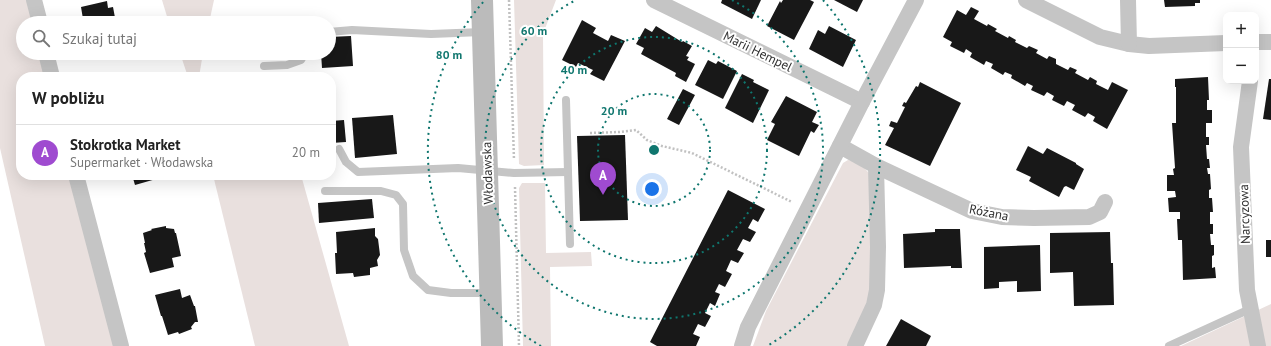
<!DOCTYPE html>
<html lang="pl">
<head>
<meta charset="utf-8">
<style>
	:root { --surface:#fff; --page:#f6f6f6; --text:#222; --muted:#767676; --line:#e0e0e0; --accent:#9f4bd0 }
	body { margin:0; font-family:"PT Sans",sans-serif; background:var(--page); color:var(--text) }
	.controls { position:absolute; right:12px; top:12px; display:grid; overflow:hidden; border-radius:8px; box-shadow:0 4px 16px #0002 }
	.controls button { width:36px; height:36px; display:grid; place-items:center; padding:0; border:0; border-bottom:1px solid var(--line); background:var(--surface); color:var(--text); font:20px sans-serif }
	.you { position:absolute; left:652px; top:189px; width:14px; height:14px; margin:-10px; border:3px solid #fff; border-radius:50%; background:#1a73e8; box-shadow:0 0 0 6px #1a73e833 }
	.badge { display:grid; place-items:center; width:26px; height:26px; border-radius:50%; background:var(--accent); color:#fff; font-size:13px; font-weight:700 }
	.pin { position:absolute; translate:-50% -33px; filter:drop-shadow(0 1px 2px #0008) }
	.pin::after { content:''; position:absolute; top:21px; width:14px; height:12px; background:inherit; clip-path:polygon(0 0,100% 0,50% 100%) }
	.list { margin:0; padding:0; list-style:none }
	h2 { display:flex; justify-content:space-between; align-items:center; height:52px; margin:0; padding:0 16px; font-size:17px }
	h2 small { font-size:13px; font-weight:400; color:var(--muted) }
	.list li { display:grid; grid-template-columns:26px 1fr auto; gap:12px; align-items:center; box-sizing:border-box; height:56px; padding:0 16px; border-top:1px solid var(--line) }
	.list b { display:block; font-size:15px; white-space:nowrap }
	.list p { margin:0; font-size:13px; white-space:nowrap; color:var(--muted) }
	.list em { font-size:13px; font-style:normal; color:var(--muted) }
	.icon { flex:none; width:22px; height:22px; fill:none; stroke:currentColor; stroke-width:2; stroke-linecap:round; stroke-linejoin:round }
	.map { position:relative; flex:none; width:1271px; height:346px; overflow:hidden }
	.search { position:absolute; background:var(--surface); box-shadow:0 4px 16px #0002; left:16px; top:16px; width:320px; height:44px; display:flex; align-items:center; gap:10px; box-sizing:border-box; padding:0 14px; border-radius:22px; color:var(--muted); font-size:15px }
	.panel { position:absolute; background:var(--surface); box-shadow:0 4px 16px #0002; left:16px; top:72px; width:320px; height:108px; border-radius:16px }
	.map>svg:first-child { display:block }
	.green { fill:#e9e0de }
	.building { fill:#181818 }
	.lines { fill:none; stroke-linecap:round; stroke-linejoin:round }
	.path { stroke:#c1c1c1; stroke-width:2.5; stroke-dasharray:2 2; stroke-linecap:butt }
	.service { stroke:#c5c5c5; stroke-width:8 }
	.minor { stroke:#c5c5c5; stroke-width:16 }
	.secondary { stroke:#bbb; stroke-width:22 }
	.ring { fill:none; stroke:#0f766e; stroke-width:2; stroke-dasharray:2 4 }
	.labels { text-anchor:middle; stroke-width:4; stroke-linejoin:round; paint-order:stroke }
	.street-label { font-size:13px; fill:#313131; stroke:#fff }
	.centre { fill:#0f766e; stroke:#fff; stroke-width:2 }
	.ring-label { font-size:12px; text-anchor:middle; font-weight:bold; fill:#0f766e; stroke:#fff; stroke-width:4; stroke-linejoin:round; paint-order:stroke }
</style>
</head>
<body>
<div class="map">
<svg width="1271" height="346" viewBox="0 0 1271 346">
	<rect width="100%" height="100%" fill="#fff"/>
	<g class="green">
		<polygon points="0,0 34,0 40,23 23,23 23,53 46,53 52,77 21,77 21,175 76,175 121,346 45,346 0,148"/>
		<polygon points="162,0 214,0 209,23 169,23"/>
		<polygon points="514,0 556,0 543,34 544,165 524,166 519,164"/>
		<polygon points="180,53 203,53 199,77 188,77"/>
		<path d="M848,160C857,161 865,167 870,175L871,288L864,313L849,346H753L766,311L843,163Z"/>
		<polygon points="213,175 301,175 349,346 255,346"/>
		<polygon points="522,183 545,183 546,253 591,252 592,266 550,267 551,346 523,346 519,188"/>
		<polygon points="1271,304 1271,346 1181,346"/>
	</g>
	<g class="building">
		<polygon points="722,0 761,0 752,19 721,3"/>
		<polygon points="783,0 810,0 814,2 794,40 767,26 780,1 781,3"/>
		<polygon points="834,0 863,0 857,12"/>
		<polygon points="1164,0 1200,0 1200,3 1195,3 1195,6 1165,7"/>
		<polygon points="107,1 108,8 113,7 116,23 82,23 81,19 83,19 81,7"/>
		<polygon points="971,7 979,11 974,19 987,26 988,24 997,29 995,31 1008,38 1009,36 1016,40 1015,42 1027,48 1029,46 1038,50 1036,53 1047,59 1049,56 1056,59 1056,64 1068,70 1070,67 1077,70 1075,73 1088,80 1090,77 1097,81 1096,84 1108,90 1112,82 1128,90 1107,129 1093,121 1095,117 1088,113 1085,117 1072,110 1075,105 1067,101 1064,106 1052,100 1054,96 1047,92 1044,96 1031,90 1033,86 1027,83 1025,86 1011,78 1012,75 1005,72 1003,75 991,68 993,64 986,61 984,65 970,57 972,53 966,49 964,53 950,46 952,42 943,37 957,10 966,15"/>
		<polygon points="582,20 596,28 593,33 608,41 611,35 625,41 604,81 590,74 593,70 578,63 576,67 562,60"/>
		<polygon points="656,26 682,42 683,41 692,46 686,56 689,57 687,60 695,64 686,82 675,76 676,73 641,54 644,48 636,44 645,28 652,32"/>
		<polygon points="829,26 856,40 843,67 809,49 818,30 825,34"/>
		<polygon points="351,36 353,66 322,68 321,53 329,53 329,37"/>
		<polygon points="265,53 296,53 296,56 266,58"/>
		<polygon points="708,60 716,64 718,61 737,71 723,99 695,85"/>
		<polygon points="742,74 754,80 753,82 769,90 753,123 725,108"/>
		<polygon points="1208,77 1209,100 1207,100 1207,110 1212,110 1212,123 1206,123 1206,137 1209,137 1209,145 1206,145 1207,159 1209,159 1210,168 1207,168 1208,174 1210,174 1211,189 1209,190 1209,198 1212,198 1213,212 1210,212 1210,224 1213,224 1213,234 1210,234 1211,245 1214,245 1214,255 1212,256 1212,268 1215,267 1216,278 1183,280 1182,240 1178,240 1177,219 1180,219 1180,212 1169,212 1168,198 1176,197 1175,191 1167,191 1167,175 1174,175 1173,169 1175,168 1172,123 1176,123 1176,87 1175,87 1175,79"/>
		<polygon points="1269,79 1271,79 1271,120 1263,119"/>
		<polygon points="920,82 961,103 930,166 885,145 894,128 889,126 891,121 897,123 905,107 902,106 904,102 906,103 916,86 918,87"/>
		<polygon points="683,89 695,95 679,125 667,119"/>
		<polygon points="786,96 817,112 812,122 819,125 814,133 811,131 799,156 767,140 775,124 771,122"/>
		<polygon points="393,115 397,154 355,158 352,118"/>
		<polygon points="344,120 346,142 331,143 331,121"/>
		<polygon points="625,135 628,220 580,221 577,136"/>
		<polygon points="1028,146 1043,154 1047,148 1076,163 1076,164 1084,169 1074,190 1066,186 1064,187 1059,197 1029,181 1031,177 1016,170"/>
		<polygon points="132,175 162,175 163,177 135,185"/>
		<polygon points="728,190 765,209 758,222 753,219 748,228 756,232 750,242 743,239 737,250 744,253 738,263 731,260 726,271 732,274 725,287 719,284 715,292 720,294 715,306 710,303 705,313 711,316 705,327 698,324 693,334 700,337 696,346 657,346 650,342"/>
		<polygon points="372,199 374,218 319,223 318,203"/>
		<polygon points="166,226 166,228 174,229 175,233 176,233 181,256 172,258 174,267 150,273 144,253 146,252 144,243 145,243 143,233 152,230 151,229"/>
		<polygon points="375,228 375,236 378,239 380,255 377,260 378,266 370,268 370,275 354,277 353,273 336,274 335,253 337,253 336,232"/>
		<polygon points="935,229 960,229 962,268 951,268 951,266 904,268 903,234 935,232"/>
		<polygon points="1110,232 1111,263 1113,263 1114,305 1074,306 1073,272 1050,273 1050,233"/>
		<rect x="1266" y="240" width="5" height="17"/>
		<polygon points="1040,245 1041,291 1017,292 1017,281 999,282 999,288 984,289 984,247"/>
		<polygon points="180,289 182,298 190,295 194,306 195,306 198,322 195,322 191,327 192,329 179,334 178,332 168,335 162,316 161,316 155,295"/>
		<polygon points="901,319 931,336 926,346 886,346"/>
	</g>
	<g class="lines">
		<g class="path">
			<polyline points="509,0 514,160"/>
			<polyline points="590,133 619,132 636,130 647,140 662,146 692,153 792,202"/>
			<polyline points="515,187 519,346"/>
		</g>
		<g class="service">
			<polyline points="329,32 352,30 431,34 482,32"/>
			<polyline points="264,66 287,65 301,60 305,53"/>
			<polyline points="566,100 570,244"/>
			<polyline points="339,149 346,162 358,172 458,168 514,173 568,172"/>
			<polyline points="325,191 381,191 396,195 403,204 404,250 413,276 428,290 451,293 490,293"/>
			<polyline points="1169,346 1250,309"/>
		</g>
		<g class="minor">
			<polyline points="34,0 40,23"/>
			<polyline points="654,0 862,102"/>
			<polyline points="1026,0 1100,37 1129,44 1149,46 1226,43"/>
			<polyline points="1128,0 1129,44"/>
			<polyline points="1256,42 1271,42"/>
			<polyline points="46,53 52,77"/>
			<polyline points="1250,81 1241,147 1247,290 1258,346"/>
			<polyline points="840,146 876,166 972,211 1002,217 1034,218 1089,217 1100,212 1105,202"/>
			<polyline points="76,175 121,346"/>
			<polyline points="742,346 748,327 862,102 916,0"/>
			<polyline points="855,346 874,305 877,290 878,247 876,166"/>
		</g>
		<polyline class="secondary" points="482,0 492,346"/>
	</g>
	<g class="ring">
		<circle cx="654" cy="150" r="56"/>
		<circle cx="654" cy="150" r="113"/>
		<path d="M732 0A169 169 0 1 1 576 0"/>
		<path d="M541 346A226 226 0 0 1 485 0M823 0A226 226 0 0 1 767 346"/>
	</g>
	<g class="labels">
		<g class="street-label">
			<text transform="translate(758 51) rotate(26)" y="5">Marii Hempel</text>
			<text transform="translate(487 173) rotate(-92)" y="5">Włodawska</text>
			<text transform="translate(989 212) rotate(11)" y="5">Różana</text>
			<text transform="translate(1244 214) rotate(-92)" y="5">Narcyzowa</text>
		</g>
	</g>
	<circle cx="654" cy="150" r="6" class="centre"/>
	<g class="ring-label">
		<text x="534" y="35">60 m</text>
		<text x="449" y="59">80 m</text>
		<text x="574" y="74">40 m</text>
		<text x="614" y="115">20 m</text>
	</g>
</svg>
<div class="controls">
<button>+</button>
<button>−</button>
</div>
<div class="you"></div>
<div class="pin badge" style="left:603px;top:195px">A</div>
<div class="search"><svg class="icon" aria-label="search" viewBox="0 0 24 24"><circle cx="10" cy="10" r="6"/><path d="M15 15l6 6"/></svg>Szukaj tutaj</div>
<section class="panel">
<h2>W pobliżu<small></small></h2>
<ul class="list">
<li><span class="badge">A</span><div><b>Stokrotka Market</b><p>Supermarket · Włodawska</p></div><em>20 m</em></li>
</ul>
</section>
</div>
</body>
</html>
